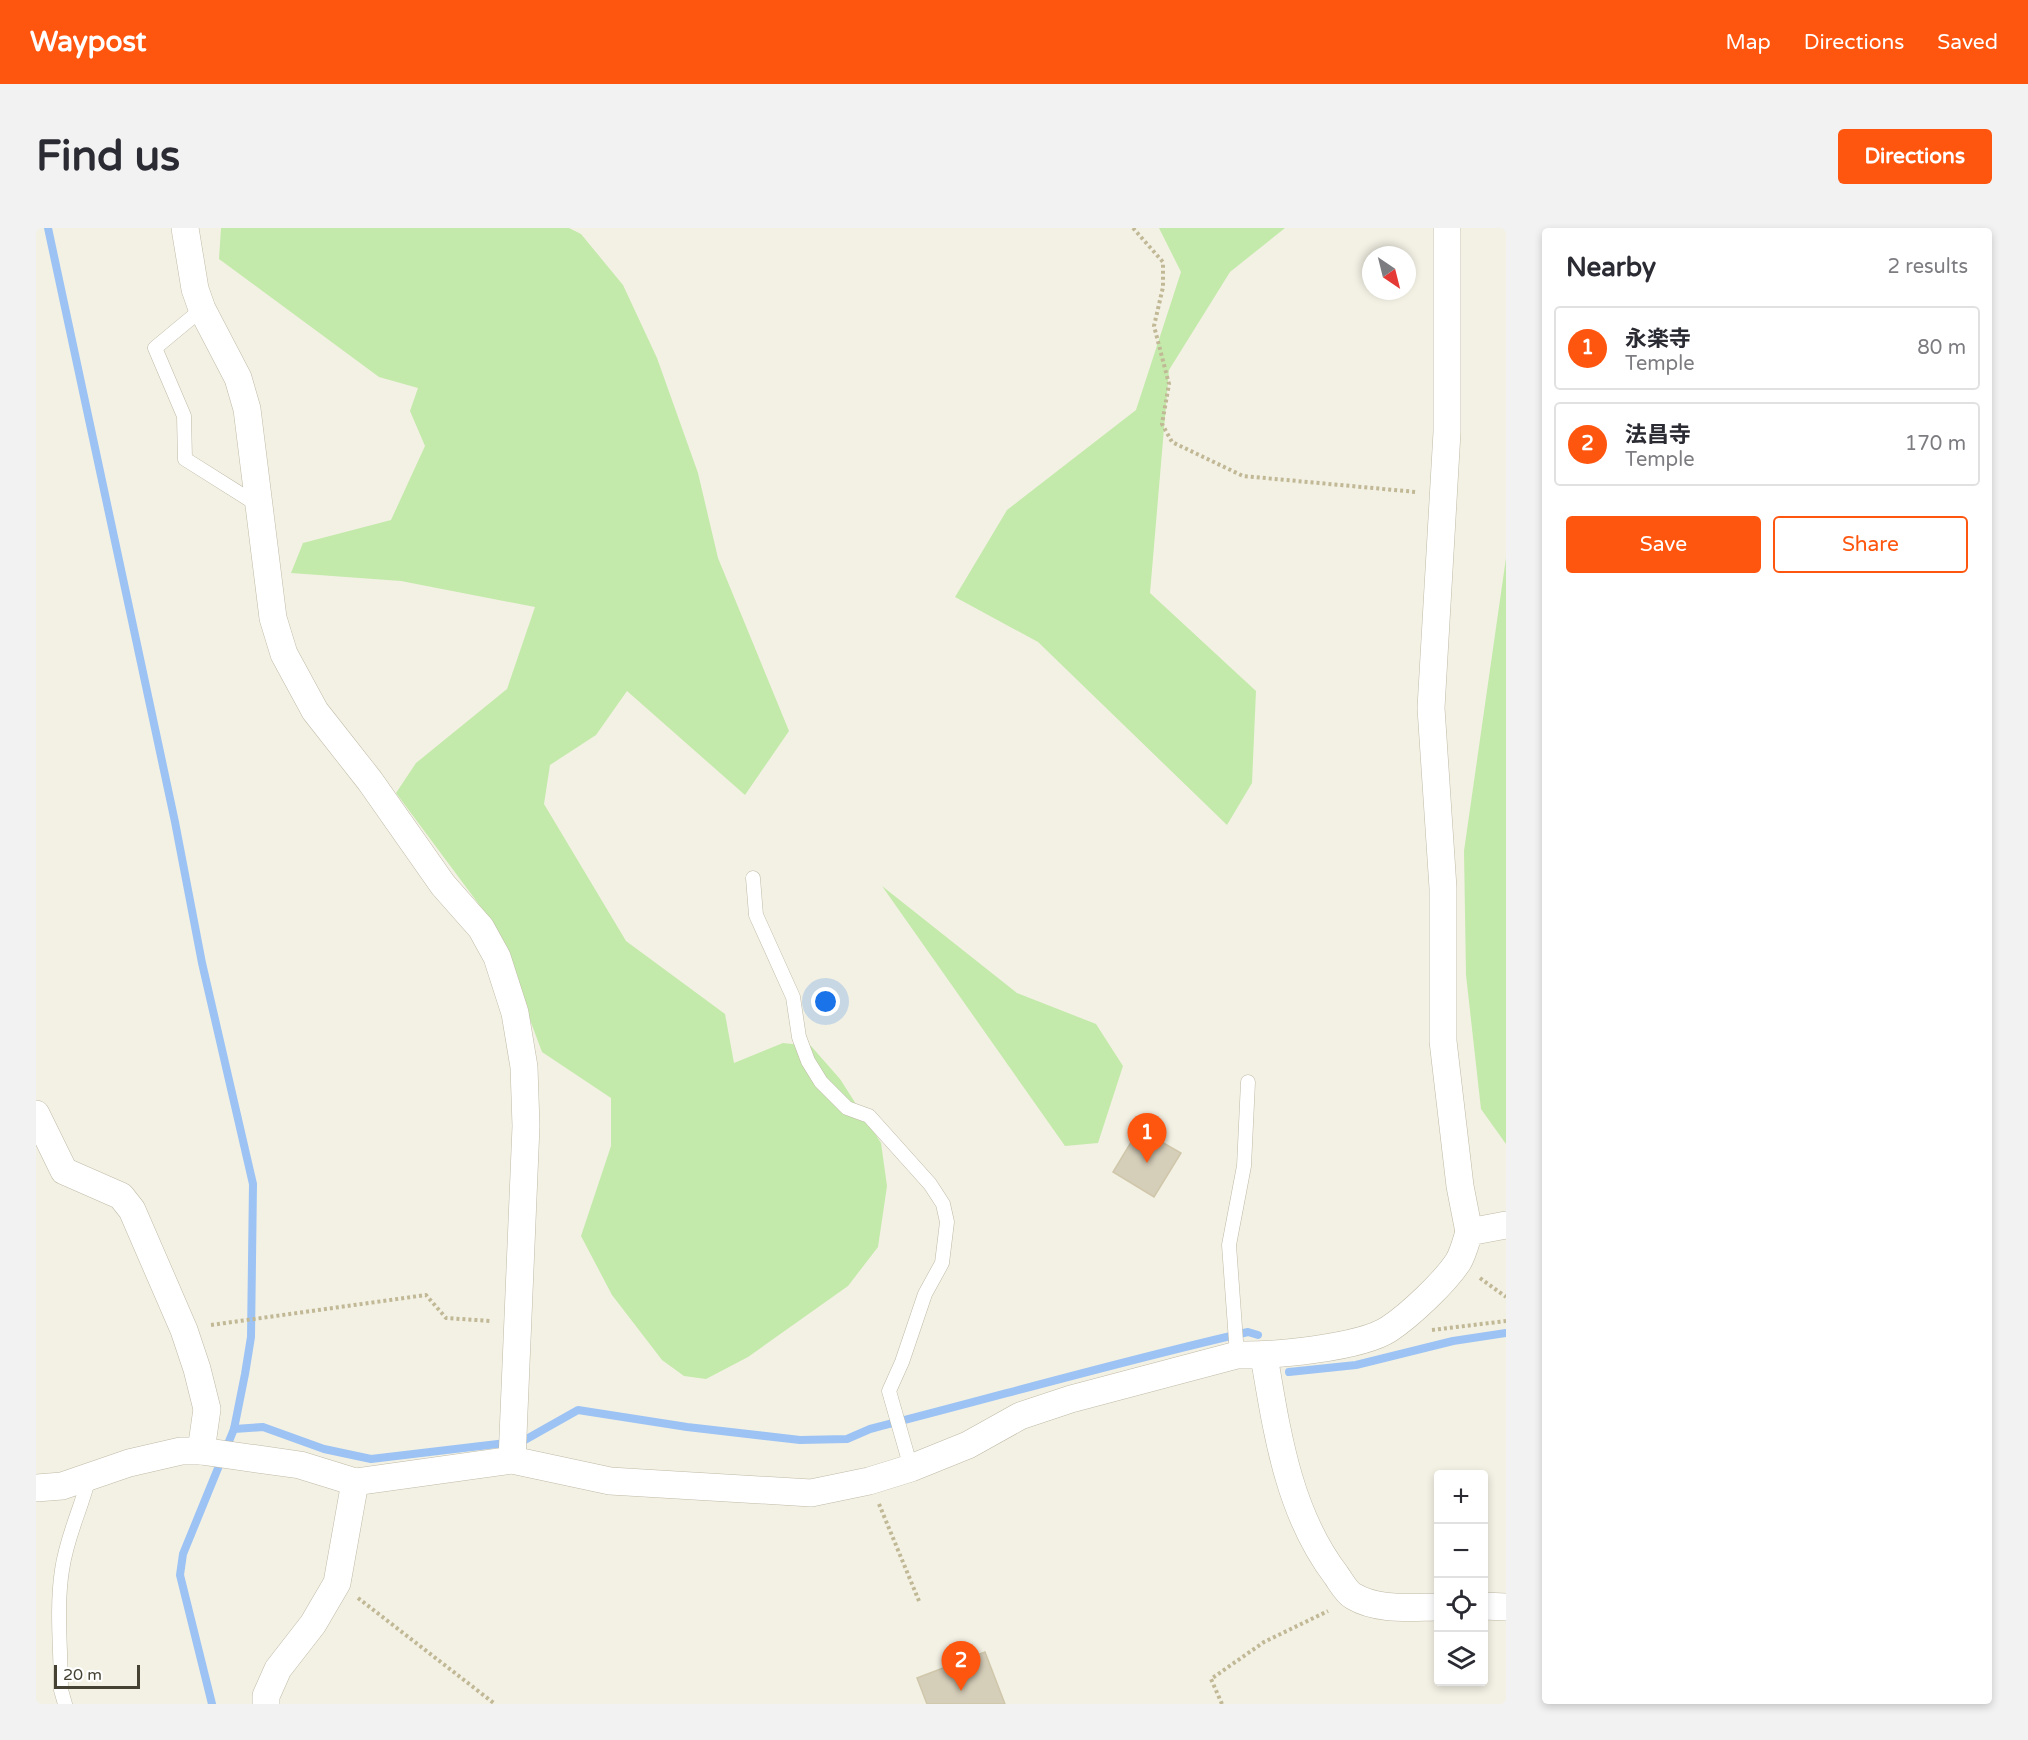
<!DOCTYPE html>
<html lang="en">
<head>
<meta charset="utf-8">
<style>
	:root { --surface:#fff; --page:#f2f2f3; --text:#2b2b33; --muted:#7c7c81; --line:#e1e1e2; --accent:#ff560f }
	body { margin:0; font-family:"Varela Round","Noto Sans JP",sans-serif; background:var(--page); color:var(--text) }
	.controls { position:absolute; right:18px; bottom:18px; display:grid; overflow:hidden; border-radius:6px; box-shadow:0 3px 9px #0003 }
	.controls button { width:54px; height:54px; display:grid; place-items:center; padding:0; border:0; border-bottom:2px solid var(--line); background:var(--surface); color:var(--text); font:30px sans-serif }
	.compass { position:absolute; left:1326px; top:18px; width:54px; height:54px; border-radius:50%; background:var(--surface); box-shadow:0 3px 9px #0003; rotate:145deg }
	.scale { position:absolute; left:18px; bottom:15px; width:86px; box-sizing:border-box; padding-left:6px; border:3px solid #454133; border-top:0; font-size:16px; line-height:21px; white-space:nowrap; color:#454133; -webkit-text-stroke:4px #fff; paint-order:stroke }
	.you { position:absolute; left:790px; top:774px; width:21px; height:21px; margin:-15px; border:4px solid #fff; border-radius:50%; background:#1a73e8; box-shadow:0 0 0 9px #1a73e833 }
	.badge { display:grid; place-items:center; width:39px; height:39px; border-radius:50%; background:var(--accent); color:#fff; font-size:20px; font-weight:700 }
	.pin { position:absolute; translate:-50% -50px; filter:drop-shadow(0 2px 3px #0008) }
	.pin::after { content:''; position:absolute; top:32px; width:21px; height:18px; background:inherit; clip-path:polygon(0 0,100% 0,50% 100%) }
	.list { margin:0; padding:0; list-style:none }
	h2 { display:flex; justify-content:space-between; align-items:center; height:78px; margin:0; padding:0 24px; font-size:26px }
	h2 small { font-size:20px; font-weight:400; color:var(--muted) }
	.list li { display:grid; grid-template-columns:39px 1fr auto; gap:18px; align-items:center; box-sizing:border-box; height:84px; margin:0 12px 12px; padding:0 12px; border:2px solid var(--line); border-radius:6px }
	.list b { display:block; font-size:22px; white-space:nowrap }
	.list p { margin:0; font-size:20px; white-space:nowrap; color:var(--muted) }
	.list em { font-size:20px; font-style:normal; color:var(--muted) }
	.actions { display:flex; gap:12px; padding:18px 24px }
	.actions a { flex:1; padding:14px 0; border:2px solid var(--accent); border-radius:6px; text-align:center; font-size:21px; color:var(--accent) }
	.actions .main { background:var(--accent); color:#fff }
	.icon { flex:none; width:33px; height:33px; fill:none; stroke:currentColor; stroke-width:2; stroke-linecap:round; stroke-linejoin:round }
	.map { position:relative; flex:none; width:1470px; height:1476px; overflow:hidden; border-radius:6px }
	header { display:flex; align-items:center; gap:36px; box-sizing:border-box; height:84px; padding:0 30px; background:var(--accent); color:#fff }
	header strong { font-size:28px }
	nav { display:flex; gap:33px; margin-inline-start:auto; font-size:21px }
	.intro { display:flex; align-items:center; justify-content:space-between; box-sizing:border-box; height:144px; padding:0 36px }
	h1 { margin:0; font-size:42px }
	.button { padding:15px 27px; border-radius:6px; background:var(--accent); color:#fff; font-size:21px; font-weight:700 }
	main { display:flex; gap:36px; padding:0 36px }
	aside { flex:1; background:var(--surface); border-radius:6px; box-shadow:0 3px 9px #0003 }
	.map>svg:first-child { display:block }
	.green { fill:#c3eaaa }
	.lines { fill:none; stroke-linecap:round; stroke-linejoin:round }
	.stream { stroke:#9cc3f4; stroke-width:8 }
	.building { fill:#d5ceb9; stroke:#d0c7ab; stroke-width:1.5 }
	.lane-casing { stroke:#bfbaa6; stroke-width:15 }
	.street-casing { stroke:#bfbaa6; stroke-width:28 }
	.path { stroke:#c1b896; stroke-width:4; stroke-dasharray:3 3; stroke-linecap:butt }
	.lane { stroke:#fff; stroke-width:14 }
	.street { stroke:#fff; stroke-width:27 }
</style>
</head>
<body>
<header>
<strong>Waypost</strong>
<nav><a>Map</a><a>Directions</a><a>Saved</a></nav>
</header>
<div class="intro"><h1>Find us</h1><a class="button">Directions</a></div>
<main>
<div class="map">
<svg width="1470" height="1476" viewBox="0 0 1470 1476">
	<rect width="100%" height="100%" fill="#f3f1e4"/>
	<g class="green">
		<polygon points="185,0 533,0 545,6 587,57 621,130 662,245 682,330 753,503 709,567 591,463 560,507 514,537 508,576 590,713 689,786 698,835 747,815 775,818 804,851 845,915 851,958 842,1019 812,1058 712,1129 670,1151 648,1148 626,1132 576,1067 545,1008 575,918 575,870 506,824 459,698 360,565 380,535 471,461 499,379 365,353 255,345 267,315 355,292 389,218 374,183 382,160 343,149 183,31"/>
		<polygon points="1123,0 1249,0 1194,44 1133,142 1114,365 1220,463 1216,555 1191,597 1002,414 919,369 971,282 1100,182 1145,44"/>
		<polygon points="1470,330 1470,916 1445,881 1430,747 1428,623"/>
		<polygon points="846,658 981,765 1060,796 1087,838 1062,915 1029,918"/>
	</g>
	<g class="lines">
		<g class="stream">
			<polyline points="12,0 139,594 166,735 217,956 215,1109 209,1146 198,1201 147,1326 144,1347 176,1476"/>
			<polyline points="1253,1144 1320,1137 1417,1113 1470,1105"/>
			<path d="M198,1201L227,1199L288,1221L335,1231L487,1213L542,1182L651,1199L764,1212L811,1211L834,1201C960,1169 1085,1133 1212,1104L1222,1107"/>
		</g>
	</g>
	<g class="building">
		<polygon points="1103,901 1145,925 1118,969 1077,944"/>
		<polygon points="949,1424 969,1476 891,1476 881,1450"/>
	</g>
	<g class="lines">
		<defs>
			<g id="lane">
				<polyline points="166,81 119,120 148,188 149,231 222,277"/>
				<polyline points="717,650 720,687 757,769 763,809 772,833 785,854 811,880 833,888 894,956 907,976 911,994 906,1035 889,1066 866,1134 853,1163 875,1240"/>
				<polyline points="1201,1127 1193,1017 1208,938 1212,854"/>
				<path d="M29,1476L25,1462C25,1423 20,1381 26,1342C31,1307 45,1282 53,1249"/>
			</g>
			<g id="street">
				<polyline points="149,0 159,61 166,81 202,150 211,181 237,390 248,426 279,483 334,553 407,657 445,700 461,729 479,785 488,839 490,898 476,1232"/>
				<polyline points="1411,0 1411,204 1395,480 1407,660 1407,813 1424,958 1433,1004"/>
				<polyline points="0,886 28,943 85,968 96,982 148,1102 161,1141 171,1181 165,1223"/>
				<path d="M1228,1128C1241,1204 1252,1284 1300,1347C1305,1354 1310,1364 1317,1368C1342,1383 1375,1379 1402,1379"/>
				<path d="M0,1260L26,1258L93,1235L145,1223H165L264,1237L319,1254L476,1232L574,1253L775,1265L833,1253L875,1240L932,1217L984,1188L1035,1171L1201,1127C1235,1128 1324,1120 1353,1101C1374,1087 1408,1055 1422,1034C1427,1026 1430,1014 1433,1004L1470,997"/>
				<polyline points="1448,1378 1470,1379"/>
				<polyline points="230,1476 230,1468 242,1441 277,1396 301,1355 319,1254"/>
			</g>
		</defs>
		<use href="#lane" class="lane-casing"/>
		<use href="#street" class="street-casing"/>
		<g class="path">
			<polyline points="1097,0 1127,34 1127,59 1118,98 1133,156 1126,196 1136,214 1207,248 1380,264"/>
			<polyline points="1444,1050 1470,1069"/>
			<polyline points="175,1097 390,1067 410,1090 455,1093"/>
			<polyline points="1396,1102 1470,1093"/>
			<polyline points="843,1276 883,1373"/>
			<polyline points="322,1370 459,1476"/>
			<polyline points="1186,1476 1175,1451 1228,1414 1292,1383"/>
		</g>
		<use href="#lane" class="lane"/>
		<use href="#street" class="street"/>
	</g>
</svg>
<div class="controls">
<button>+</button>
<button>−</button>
<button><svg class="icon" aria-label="locate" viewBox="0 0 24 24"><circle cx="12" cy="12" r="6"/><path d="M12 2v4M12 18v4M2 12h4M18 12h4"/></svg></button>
<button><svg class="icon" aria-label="layers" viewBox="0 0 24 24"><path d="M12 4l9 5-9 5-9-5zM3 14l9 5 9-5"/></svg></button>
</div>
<svg class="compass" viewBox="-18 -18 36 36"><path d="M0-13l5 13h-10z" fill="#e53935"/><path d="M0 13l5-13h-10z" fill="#7c7c81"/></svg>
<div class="scale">20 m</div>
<div class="you"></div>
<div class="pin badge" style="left:1111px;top:935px">1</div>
<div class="pin badge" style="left:925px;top:1463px">2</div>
</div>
<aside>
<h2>Nearby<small>2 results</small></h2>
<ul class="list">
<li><span class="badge">1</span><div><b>永楽寺</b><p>Temple</p></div><em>80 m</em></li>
<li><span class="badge">2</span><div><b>法昌寺</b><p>Temple</p></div><em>170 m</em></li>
</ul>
<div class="actions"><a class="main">Save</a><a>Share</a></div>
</aside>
</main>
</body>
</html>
